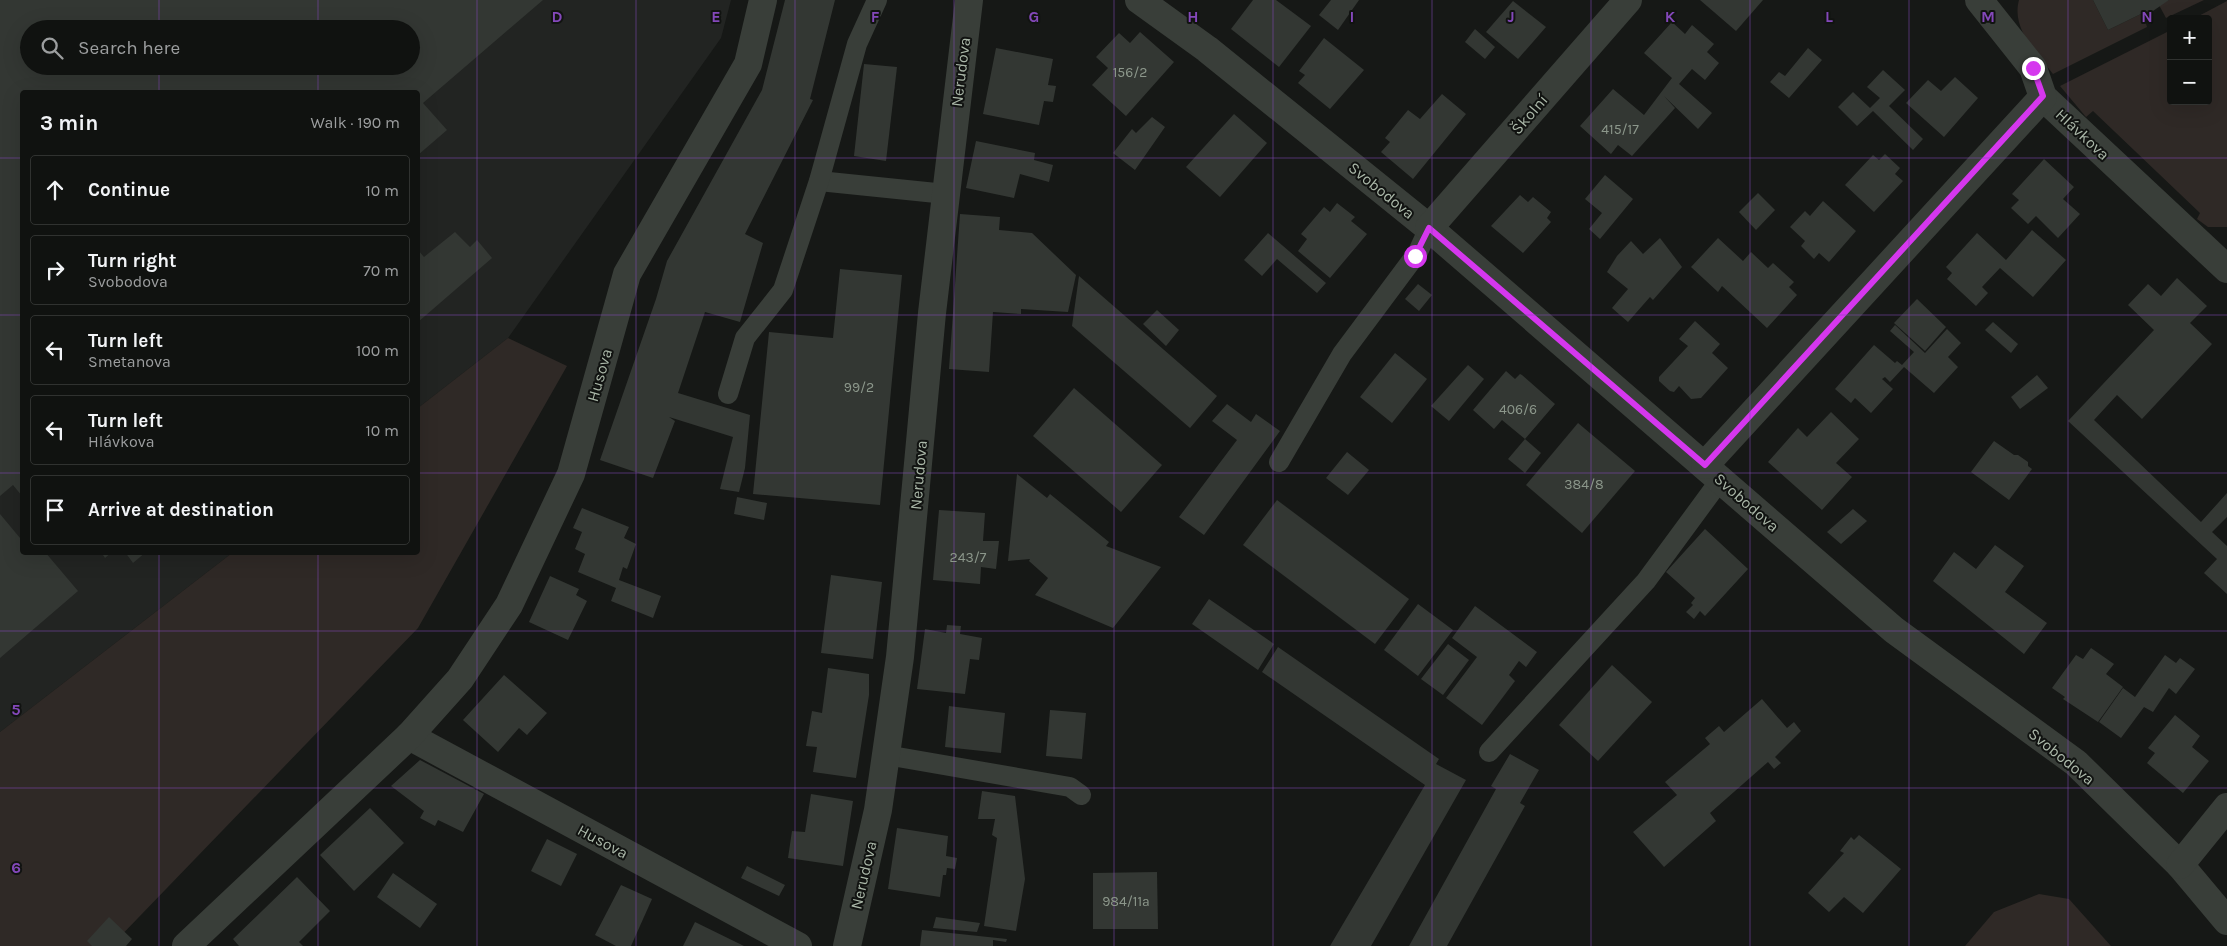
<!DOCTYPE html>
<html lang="en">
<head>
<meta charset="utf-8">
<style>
	:root { --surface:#101210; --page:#191b19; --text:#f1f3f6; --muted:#9c9e9f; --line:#303230 }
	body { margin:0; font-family:Karla,sans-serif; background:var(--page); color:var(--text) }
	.controls { position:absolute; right:15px; top:15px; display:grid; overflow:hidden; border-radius:5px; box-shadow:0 5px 20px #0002 }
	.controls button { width:45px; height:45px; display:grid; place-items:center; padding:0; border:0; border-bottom:1px solid var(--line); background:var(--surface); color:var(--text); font:25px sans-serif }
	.stop { position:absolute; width:15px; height:15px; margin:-11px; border:4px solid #d537ee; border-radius:50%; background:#fff }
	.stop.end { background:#d537ee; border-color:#fff; box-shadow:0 1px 5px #0008 }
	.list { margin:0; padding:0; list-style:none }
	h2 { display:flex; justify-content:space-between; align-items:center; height:65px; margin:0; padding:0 20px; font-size:21px }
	h2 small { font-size:16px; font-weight:400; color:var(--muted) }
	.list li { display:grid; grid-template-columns:32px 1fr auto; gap:15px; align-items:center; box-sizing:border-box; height:70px; margin:0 10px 10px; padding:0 10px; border:1px solid var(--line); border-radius:5px }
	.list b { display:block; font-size:19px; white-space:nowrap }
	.list p { margin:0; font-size:16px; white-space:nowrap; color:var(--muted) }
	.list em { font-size:16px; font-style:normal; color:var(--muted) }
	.icon { flex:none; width:28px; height:28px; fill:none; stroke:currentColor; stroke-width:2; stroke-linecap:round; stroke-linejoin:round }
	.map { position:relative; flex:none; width:2227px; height:946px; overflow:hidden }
	.search { position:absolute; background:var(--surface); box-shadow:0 5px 20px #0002; left:20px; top:20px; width:400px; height:55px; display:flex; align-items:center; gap:12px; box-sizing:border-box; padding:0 18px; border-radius:28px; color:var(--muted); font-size:19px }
	.panel { position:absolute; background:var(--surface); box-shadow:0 5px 20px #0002; left:20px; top:90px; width:400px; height:465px; border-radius:5px }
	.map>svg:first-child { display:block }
	.built { fill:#222422; fill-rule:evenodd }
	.green { fill:#2f2926 }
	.building { fill:#333733; fill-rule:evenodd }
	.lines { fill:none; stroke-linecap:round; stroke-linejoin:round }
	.lane { stroke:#393e39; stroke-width:20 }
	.street { stroke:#393e39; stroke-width:28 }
	.route { stroke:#d537ee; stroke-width:6 }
	.grid { fill:none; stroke:#8448ba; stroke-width:1; stroke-opacity:0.55 }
	.labels { text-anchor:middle; stroke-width:4; stroke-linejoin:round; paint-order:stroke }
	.number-label { font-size:14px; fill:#8c978b }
	.street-label { font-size:16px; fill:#aab7a8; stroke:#111311 }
	.grid-label { font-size:16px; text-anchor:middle; font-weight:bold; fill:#8448ba; stroke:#111311; stroke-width:4; stroke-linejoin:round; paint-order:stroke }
</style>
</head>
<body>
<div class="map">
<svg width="2227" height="946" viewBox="0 0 2227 946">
	<rect width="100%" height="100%" fill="#161816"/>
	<path class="built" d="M0,0H731L721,38L508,338L418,408V92H22V552L232,553L0,732ZM29,29H411V66H29Z"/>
	<g class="green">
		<path d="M2019,0H2093L2108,30L2143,13L2147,27L2053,74C2037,53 2011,29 2019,0Z"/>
		<polygon points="2169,0 2204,0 2166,18 2159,5"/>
		<polygon points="2227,1 2227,227 2208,227 2197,219 2200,213 2093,111 2086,117 2060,86 2171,30 2171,101 2208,101 2208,19 2193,19"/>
		<polygon points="508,338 567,366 418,628 111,946 0,946 0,732 232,553 418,552 418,408"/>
		<polygon points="2039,894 2069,899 2111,946 1965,946 1994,912"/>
	</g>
	<g class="building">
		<path d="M0,0H543L423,103L447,130L418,155V92H22V496L13,485L0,496ZM29,29H411V66H29Z"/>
		<polygon points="785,0 835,0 810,99 813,100 745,234 763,243 740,322 705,312 678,393 750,415 745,468 739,492 720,489 733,437 669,417 675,421 653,478 600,460 656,299 667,261 762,90"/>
		<polygon points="1253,0 1276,0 1311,26 1279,67 1231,29"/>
		<polygon points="1331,0 1359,0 1338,30 1319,15"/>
		<polygon points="1700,0 1763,0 1736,31"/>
		<polygon points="2093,0 2169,0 2150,13 2144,16 2143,13 2108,30"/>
		<polygon points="1513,1 1546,27 1518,59 1486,32"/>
		<polygon points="1672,22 1685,34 1692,25 1714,44 1707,52 1719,63 1705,80 1692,69 1679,84 1712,113 1698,129 1664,96 1675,108 1632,156 1618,145 1611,154 1580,126 1613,89 1644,115 1672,78 1644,53"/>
		<polygon points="1475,29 1495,47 1485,59 1465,42"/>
		<polygon points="1140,32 1174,62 1126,116 1092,85 1108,68 1096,57 1119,33 1130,43"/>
		<polygon points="1324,38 1364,70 1330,109 1298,83 1305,75 1299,71"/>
		<polygon points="996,48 1053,59 1048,85 1056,86 1053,102 1044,101 1039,125 983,114"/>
		<polygon points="1808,48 1822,60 1789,98 1770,82 1779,72 1785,76"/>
		<polygon points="864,64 897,67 886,161 854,156"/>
		<polygon points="1883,70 1905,90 1889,106 1923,139 1913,150 1873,111 1857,126 1838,107 1853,92 1870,108 1880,98 1867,87"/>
		<polygon points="1955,77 1978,98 1944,137 1906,103 1928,80 1941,91"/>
		<polygon points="1442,94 1466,114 1413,179 1381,152 1390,142 1385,138 1408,110 1420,119"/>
		<polygon points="1234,114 1267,143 1220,197 1186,167"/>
		<polygon points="1152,117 1165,127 1135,170 1113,153 1132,129 1136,133"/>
		<polygon points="976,141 1035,153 1034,160 1053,165 1049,182 1020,174 1014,198 966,188"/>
		<polygon points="1885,154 1900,168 1895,174 1903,181 1874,212 1845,185 1873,155 1879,160"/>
		<polygon points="2044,159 2074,187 2063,199 2080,214 2058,238 2036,216 2028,224 2011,208 2019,200 2012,194"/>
		<polygon points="1605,175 1633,199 1600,239 1589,229 1602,213 1585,199"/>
		<polygon points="1758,193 1775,210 1756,230 1739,212"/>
		<polygon points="1520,195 1528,202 1533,197 1551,212 1547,218 1551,222 1523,253 1491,226"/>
		<polygon points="1823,201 1856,231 1829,262 1819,253 1814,259 1801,246 1805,241 1790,227 1805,211 1810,216"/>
		<polygon points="1337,203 1355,217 1351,221 1367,234 1330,278 1298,251 1307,239 1301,234 1324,207 1330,212"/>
		<polygon points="960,214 1000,217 999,230 1032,233 1076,275 1068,312 1021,309 1021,314 993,312 989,372 949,369"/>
		<polygon points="2032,230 2066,260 2033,297 2000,268 1982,287 1988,293 1976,306 1947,279 1952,273 1946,267 1977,233 2006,260"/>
		<polygon points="455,232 470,247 477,240 492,258 418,322 418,250 424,257"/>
		<polygon points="1268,233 1326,283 1317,293 1277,259 1262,276 1244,260"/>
		<polygon points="1660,238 1682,267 1653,300 1650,297 1628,322 1612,308 1628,289 1607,272 1617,256 1631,241 1643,254"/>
		<polygon points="1718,238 1743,261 1751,252 1768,268 1773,263 1794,282 1789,287 1797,295 1767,328 1722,286 1718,292 1691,267"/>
		<polygon points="840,269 902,275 880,505 753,494 769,332 833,338"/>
		<polygon points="1079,276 1217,396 1190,428 1072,326"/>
		<polygon points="2177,278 2207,306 2190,323 2212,344 2142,419 2117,395 2094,420 2201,522 2227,493 2227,517 2212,532 2227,546 2227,594 2204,573 2217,559 2068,421 2154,330 2128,305 2148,284 2161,296"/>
		<polygon points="1418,284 1432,295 1419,311 1405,299"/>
		<polygon points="1917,299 1946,327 1925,351 1894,323"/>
		<polygon points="1157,310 1179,330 1166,346 1143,324"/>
		<polygon points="1695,321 1720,344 1712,353 1728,368 1701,398 1691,399 1679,386 1674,392 1670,391 1659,381 1659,377 1688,346 1679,339"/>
		<polygon points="1993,322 2018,344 2011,353 1985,330"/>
		<polygon points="1895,325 1925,353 1947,329 1961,343 1948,357 1958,367 1934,393 1904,367 1890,382 1885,377 1882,379 1893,389 1871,413 1855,398 1851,403 1835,389 1874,345 1895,363 1897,361 1902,365 1914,352 1890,331"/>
		<polygon points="1395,353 1427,379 1392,423 1360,397"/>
		<polygon points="1468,365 1484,379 1449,421 1431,406"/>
		<polygon points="1506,371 1515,379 1520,374 1522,375 1555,404 1525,439 1502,420 1494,429 1473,410"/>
		<polygon points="2037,375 2048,388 2020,409 2011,397"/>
		<polygon points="1074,388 1162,465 1121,512 1033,436"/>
		<polygon points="1227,404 1251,422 1256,414 1280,431 1204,535 1179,517 1237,440 1212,421"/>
		<polygon points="1831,412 1859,439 1836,463 1852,477 1822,510 1768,462 1798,428 1807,437"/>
		<polygon points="1578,423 1635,471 1582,533 1526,485"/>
		<polygon points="1525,439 1541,453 1525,473 1508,459"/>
		<polygon points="1994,441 2014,455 2018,455 2028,462 2028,466 2032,469 2009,500 1971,472"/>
		<polygon points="1347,452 1369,470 1348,495 1326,478"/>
		<polygon points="1017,474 1047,498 1050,494 1109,542 1106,546 1161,567 1113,628 1035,595 1048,578 1029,561 1030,559 1008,561"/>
		<polygon points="737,497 767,503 764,520 734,514"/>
		<polygon points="1277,500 1409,599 1375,644 1243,545"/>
		<polygon points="582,508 629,527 624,538 636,544 627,569 623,567 619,580 661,596 653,618 611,601 616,588 578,572 585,554 575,549 582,532 573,528"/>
		<polygon points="1853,509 1867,521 1841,544 1827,532"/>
		<polygon points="939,510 985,513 983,541 999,541 996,569 981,567 980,584 933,580"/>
		<polygon points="0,514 20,538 22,536 22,552 45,552 78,591 0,658"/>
		<polygon points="1705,529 1748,569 1705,616 1700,611 1694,619 1686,612 1693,605 1691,603 1695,598 1666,572"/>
		<polygon points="1995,545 2024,566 2005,592 2047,623 2024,654 1933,581 1954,552 1976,569"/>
		<polygon points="101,552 112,552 105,558"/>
		<polygon points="125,552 146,552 133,563"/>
		<polygon points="831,575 882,582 873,659 821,653"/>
		<polygon points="550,576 579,589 576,595 587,601 568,640 529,622"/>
		<polygon points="1209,599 1274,644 1258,670 1192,624"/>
		<polygon points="1418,604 1453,630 1418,676 1384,650"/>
		<polygon points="1475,606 1537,652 1526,667 1519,661 1509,675 1515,681 1482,725 1446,698 1477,657 1452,638"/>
		<polygon points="947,625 961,626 960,634 982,638 979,660 970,659 965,694 917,689 925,629 946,633"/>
		<polygon points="1448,644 1469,660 1443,695 1421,679"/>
		<polygon points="1278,647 1439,759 1436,764 1466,780 1371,946 1330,946 1425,785 1262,672"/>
		<polygon points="2091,648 2114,664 2106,674 2123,687 2098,722 2063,699 2065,697 2052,688 2076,655 2083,659"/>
		<polygon points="2165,655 2176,663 2180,658 2195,669 2176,694 2169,688 2153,712 2144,707 2121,738 2099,722 2123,688 2135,697"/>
		<polygon points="1612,665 1652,702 1598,761 1559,725"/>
		<polygon points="828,668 869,674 869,695 856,778 813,772 817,747 806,746 812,711 822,713"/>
		<polygon points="504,675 547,713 527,735 519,728 498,752 463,720"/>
		<polygon points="1762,699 1787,728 1794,722 1801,731 1775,757 1781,763 1774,769 1768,762 1710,813 1716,821 1664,867 1633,832 1677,795 1665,782 1710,744 1705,738 1719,726 1724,732"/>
		<polygon points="949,706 1005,713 1001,753 945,747"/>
		<polygon points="1050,710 1086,713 1082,759 1046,756"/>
		<polygon points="2175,715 2200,736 2192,747 2209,761 2183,793 2147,763 2155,753 2148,748"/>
		<polygon points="1510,754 1539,770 1520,803 1525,806 1447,946 1409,946 1496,789 1491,786"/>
		<polygon points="420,760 484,794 463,832 438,820 435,826 420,818 424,811 391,786"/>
		<polygon points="982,791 1015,796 1025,879 1016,931 984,926 997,838 992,835 995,819 978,819"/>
		<polygon points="811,794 853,801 843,866 788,858 792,831 805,832"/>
		<polygon points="370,808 404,843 354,891 320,855"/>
		<polygon points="897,828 948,836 946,856 957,858 955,869 947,868 946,875 943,875 940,897 888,889"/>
		<polygon points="1859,835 1901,869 1863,913 1844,897 1829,912 1808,893 1844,853 1840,851 1851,837 1854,840"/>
		<polygon points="547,839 577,854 561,886 531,871"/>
		<polygon points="747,866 785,885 779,896 741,878"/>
		<polygon points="1157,872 1158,929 1093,929 1093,873"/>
		<polygon points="393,873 437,904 420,928 377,897"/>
		<polygon points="297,877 330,911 299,942 303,946 239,946 233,939"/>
		<polygon points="621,885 652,899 631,946 616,946 595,935"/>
		<polygon points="109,917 132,939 126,946 92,946 87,941"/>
		<polygon points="936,917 980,923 977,932 933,928"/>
		<polygon points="695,922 744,946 683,946"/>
		<polygon points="922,930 1007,939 1006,942 993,940 993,946 920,946"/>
	</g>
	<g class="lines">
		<g class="lane">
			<polyline points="819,181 946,194"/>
			<polyline points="728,394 745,338 783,290 819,181 857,44 877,0"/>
			<polyline points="1279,462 1342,354 1418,252 1429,228"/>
			<polyline points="1489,752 1646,581 1721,479"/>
			<polyline points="886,755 1070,787 1081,795"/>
		</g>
		<g class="street">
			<polyline points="1139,0 1207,49 1429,228 1894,630 2076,763 2180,865 2227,921"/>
			<polyline points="1979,0 2033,68 2043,97 2227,269"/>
			<polyline points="1429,228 1628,0"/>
			<polyline points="1705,465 2043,97"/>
			<polyline points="409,736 798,946"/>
			<polyline points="2180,865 2227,807"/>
			<polyline points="186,946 409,736 460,679 509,605 571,474 627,274 748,64 763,0"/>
			<polyline points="847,946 878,810 900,657 932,313 969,0"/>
		</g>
	</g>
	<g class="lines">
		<polyline class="route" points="1415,256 1429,228 1705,465 2043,96 2033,68"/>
	</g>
	<path class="grid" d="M159,0V29M318,0V29M477,0V946M636,0V946M795,0V946M954,0V946M1114,0V946M1273,0V946M1432,0V946M1591,0V946M1750,0V946M1909,0V946M2068,0V946M159,66V92M318,66V92M0,158H22M418,158H2227M0,315H22M418,315H2227M0,473H22M418,473H2227M159,552V946M318,552V946M0,631H2227M0,788H2227"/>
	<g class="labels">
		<g class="number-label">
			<text x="1130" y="77">156/2</text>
			<text x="1620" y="134">415/17</text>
			<text x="859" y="392">99/2</text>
			<text x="1518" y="414">406/6</text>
			<text x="1584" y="489">384/8</text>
			<text x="968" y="562">243/7</text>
			<text x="1126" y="906">984/11a</text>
		</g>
		<g class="street-label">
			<text transform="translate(960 72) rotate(-83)" y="6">Nerudova</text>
			<text transform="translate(1529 114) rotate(-49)" y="6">Školní</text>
			<text transform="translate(2083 134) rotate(43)" y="6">Hlávkova</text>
			<text transform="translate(1382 190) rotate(39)" y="6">Svobodova</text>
			<text transform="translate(599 375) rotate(-74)" y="6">Husova</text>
			<text transform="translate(918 475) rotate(-85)" y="6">Nerudova</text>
			<text transform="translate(1747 502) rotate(41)" y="6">Svobodova</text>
			<text transform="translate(2062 756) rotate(39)" y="6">Svobodova</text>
			<text transform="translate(603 841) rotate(28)" y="6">Husova</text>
			<text transform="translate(863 875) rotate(-77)" y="6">Nerudova</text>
		</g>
	</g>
	<g class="grid-label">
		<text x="557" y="22">D</text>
		<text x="716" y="22">E</text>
		<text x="875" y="22">F</text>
		<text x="1034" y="22">G</text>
		<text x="1193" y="22">H</text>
		<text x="1352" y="22">I</text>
		<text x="1511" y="22">J</text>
		<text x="1670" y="22">K</text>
		<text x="1829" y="22">L</text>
		<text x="1988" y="22">M</text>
		<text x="2147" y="22">N</text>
		<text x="16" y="715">5</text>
		<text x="16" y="873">6</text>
	</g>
</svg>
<div class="controls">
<button>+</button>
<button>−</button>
</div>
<div class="stop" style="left:1415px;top:256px"></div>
<div class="stop end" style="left:2033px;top:68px"></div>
<div class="search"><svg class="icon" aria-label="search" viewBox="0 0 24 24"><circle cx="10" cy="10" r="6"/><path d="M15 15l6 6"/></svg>Search here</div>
<section class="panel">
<h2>3 min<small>Walk · 190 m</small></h2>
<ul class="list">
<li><svg class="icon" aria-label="ahead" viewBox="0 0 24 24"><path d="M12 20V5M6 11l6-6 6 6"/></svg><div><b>Continue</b></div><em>10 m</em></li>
<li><svg class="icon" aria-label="right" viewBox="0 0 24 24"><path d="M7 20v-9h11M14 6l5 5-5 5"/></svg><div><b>Turn right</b><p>Svobodova</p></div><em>70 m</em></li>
<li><svg class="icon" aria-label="left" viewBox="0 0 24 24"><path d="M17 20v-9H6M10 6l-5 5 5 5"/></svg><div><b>Turn left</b><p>Smetanova</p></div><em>100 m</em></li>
<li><svg class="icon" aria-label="left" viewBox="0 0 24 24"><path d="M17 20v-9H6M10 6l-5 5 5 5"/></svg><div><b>Turn left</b><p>Hlávkova</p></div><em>10 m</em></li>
<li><svg class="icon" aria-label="arrive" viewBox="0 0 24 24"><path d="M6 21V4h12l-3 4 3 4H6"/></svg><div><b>Arrive at destination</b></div></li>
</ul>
</section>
</div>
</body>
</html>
